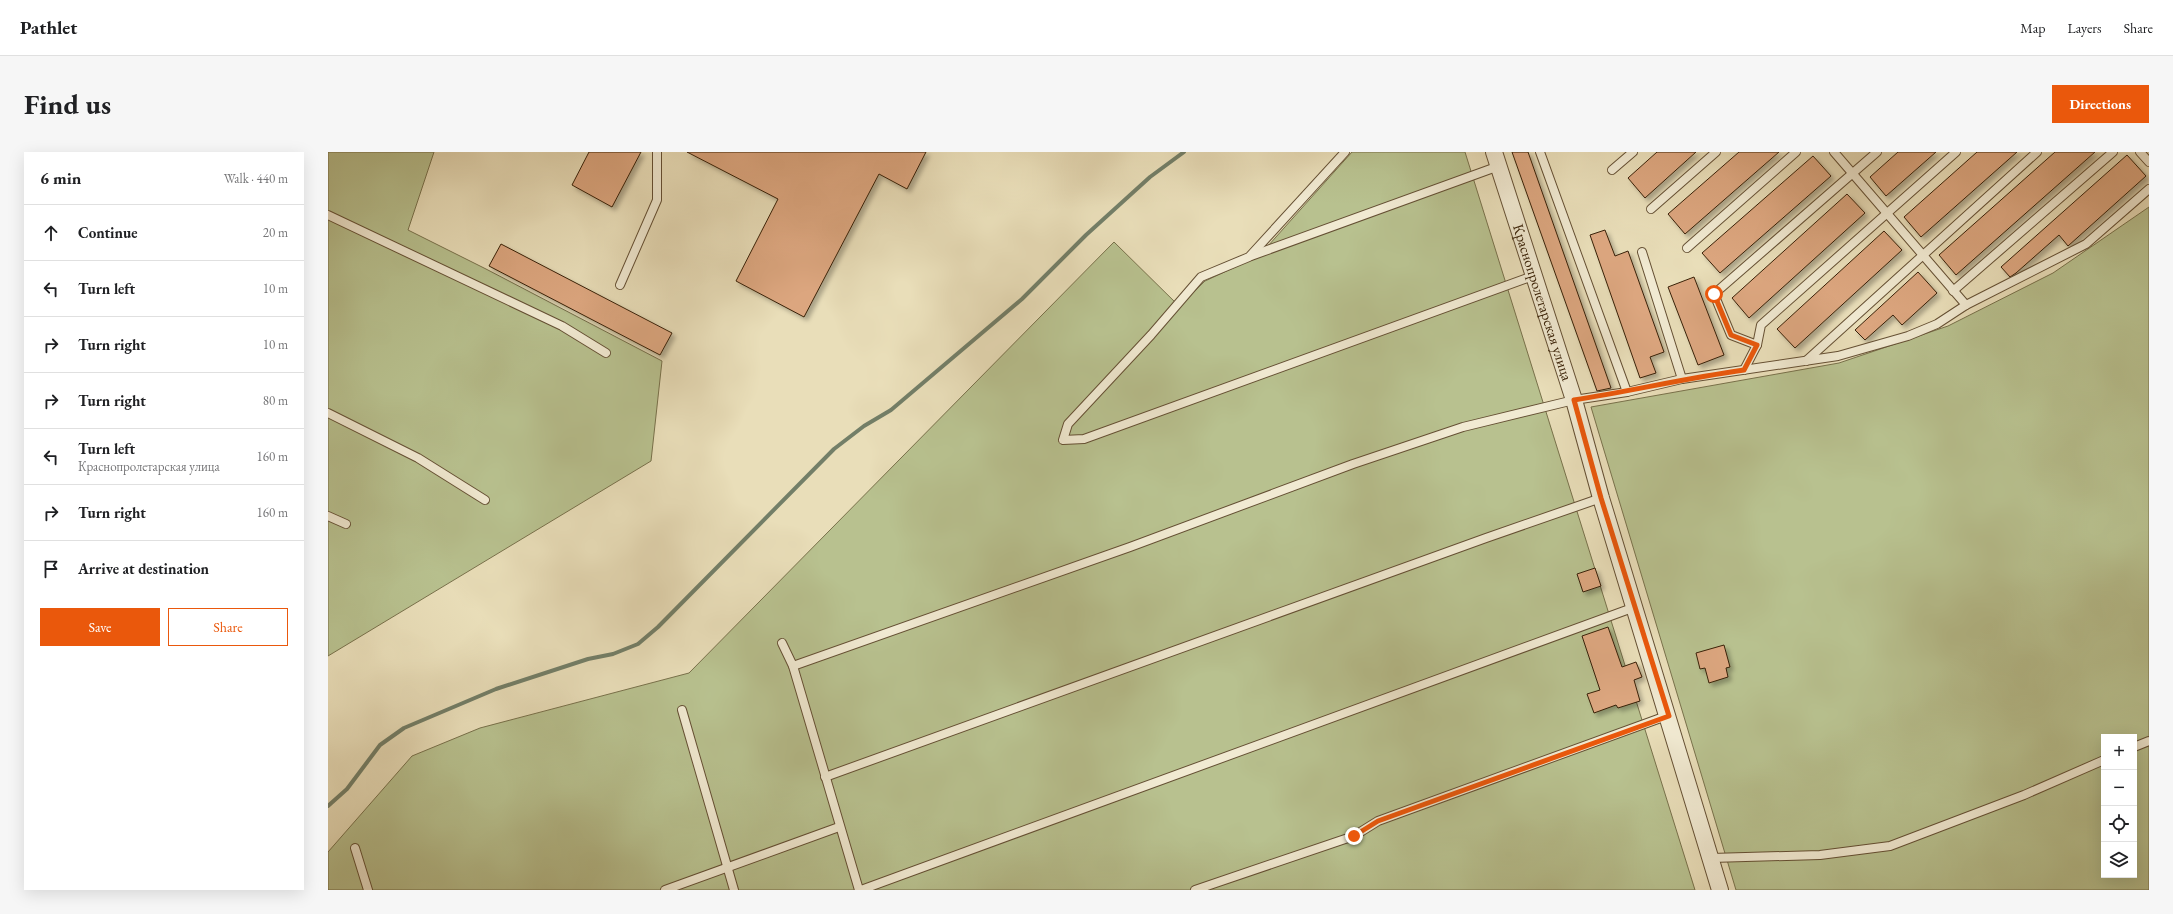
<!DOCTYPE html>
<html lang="en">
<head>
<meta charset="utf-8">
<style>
	:root { --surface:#fff; --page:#f6f6f6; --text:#202124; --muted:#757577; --line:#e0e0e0; --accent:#ea580c }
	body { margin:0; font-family:"EB Garamond",serif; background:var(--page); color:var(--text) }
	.controls { position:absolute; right:12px; bottom:12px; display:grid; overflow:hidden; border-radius:0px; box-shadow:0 4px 16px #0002 }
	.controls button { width:36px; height:36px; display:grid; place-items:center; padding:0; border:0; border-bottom:1px solid var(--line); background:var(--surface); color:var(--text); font:20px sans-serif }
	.stop { position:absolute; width:12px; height:12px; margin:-9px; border:3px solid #ea580c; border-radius:50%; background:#fff }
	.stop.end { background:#ea580c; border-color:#fff; box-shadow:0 1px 4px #0008 }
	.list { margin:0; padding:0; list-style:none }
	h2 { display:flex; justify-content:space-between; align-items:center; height:52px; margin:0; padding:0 16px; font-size:17px }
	h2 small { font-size:13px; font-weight:400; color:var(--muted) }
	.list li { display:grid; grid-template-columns:26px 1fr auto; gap:12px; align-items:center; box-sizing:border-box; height:56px; padding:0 16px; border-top:1px solid var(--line) }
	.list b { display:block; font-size:15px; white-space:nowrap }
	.list p { margin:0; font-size:13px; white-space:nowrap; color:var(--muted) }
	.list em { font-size:13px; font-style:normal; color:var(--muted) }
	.actions { display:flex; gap:8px; padding:12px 16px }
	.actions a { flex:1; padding:9px 0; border:1px solid var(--accent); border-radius:0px; text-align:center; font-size:14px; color:var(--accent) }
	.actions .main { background:var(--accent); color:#fff }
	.icon { flex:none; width:22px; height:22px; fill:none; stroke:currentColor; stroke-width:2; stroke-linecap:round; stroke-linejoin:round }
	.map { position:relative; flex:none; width:1821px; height:738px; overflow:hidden; border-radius:0px }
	header { display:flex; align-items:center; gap:24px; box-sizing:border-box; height:56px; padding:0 20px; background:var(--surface); border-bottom:1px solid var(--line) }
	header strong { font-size:19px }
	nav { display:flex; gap:22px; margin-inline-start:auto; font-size:14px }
	.intro { display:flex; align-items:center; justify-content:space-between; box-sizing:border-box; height:96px; padding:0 24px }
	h1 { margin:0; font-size:28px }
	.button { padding:10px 18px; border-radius:0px; background:var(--accent); color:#fff; font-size:14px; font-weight:700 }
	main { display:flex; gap:24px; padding:0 24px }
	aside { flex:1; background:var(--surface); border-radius:0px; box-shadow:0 4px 16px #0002 }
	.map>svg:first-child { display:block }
	.green { fill:#b8c18f; stroke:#78714b; fill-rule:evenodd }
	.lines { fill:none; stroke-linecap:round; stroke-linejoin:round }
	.stream { stroke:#737f68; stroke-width:4 }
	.building { fill:#dca67f; stroke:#392107; filter:url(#shadow) }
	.lane-casing { stroke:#655034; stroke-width:10 }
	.street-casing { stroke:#655034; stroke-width:18 }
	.lane { stroke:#f1ead2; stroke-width:8 }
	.street { stroke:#f1ead2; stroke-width:16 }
	.route { stroke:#ea580c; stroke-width:5 }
	.labels { text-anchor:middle; stroke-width:3; stroke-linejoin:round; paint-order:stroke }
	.street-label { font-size:15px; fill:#392107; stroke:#f1ead2 }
</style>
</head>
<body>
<header>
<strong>Pathlet</strong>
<nav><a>Map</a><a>Layers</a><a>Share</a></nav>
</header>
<div class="intro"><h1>Find us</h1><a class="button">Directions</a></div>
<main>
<aside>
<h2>6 min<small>Walk · 440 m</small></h2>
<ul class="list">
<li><svg class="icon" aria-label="ahead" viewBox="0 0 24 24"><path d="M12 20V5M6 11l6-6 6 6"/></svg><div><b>Continue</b></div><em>20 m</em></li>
<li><svg class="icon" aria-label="left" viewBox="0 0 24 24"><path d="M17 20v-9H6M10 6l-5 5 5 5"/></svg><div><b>Turn left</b></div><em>10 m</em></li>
<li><svg class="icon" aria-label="right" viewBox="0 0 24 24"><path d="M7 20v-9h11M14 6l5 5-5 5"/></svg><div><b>Turn right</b></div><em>10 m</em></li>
<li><svg class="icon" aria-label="right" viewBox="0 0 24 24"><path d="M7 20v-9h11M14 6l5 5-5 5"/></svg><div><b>Turn right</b></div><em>80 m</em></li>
<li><svg class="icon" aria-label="left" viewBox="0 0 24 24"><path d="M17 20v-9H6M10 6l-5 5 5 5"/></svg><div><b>Turn left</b><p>Краснопролетарская улица</p></div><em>160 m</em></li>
<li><svg class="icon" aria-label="right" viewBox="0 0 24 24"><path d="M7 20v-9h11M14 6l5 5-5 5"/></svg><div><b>Turn right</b></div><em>160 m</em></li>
<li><svg class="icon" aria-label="arrive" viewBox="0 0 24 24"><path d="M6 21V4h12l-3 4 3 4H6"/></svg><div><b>Arrive at destination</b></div></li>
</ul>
<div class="actions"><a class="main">Save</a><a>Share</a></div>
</aside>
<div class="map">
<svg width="1821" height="738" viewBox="0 0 1821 738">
	<defs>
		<filter id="shadow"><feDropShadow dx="3.5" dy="3.5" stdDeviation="2" flood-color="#0004"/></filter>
	</defs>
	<rect width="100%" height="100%" fill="#e9deb9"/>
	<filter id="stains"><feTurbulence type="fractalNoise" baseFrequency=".005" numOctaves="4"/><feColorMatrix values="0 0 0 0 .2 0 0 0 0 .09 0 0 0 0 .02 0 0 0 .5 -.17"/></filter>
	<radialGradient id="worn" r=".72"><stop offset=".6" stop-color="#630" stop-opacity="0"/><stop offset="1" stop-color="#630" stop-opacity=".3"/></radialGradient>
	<g class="green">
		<polygon points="0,0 106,0 80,78 158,117 334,209 323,309 0,504"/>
		<polygon points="1024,0 1137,0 1367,738 0,738 0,700 84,604 152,576 361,521 786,90 851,154 877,129 931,104"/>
		<path d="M1821,55V738H1408L1263,255L1511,211L1620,174L1725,121ZM1776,585H1806V723H1776Z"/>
	</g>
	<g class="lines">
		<polyline class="stream" points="0,654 19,637 52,593 76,576 168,537 260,507 285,502 310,492 330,475 506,297 536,274 563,258 694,147 758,83 822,25 856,0"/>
	</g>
	<g class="building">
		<polygon points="261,0 313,0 284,55 244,33"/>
		<polygon points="359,0 598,0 579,37 551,22 476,165 408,129 450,47"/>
		<polygon points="1184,0 1200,0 1283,236 1269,239"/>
		<polygon points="1329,0 1368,0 1317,46 1300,26"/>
		<polygon points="1411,0 1451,0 1357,82 1340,62"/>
		<polygon points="1570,0 1608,0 1558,44 1542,25"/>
		<polygon points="1649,0 1689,0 1593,85 1576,65"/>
		<polygon points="1727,0 1767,0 1628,123 1611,103"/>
		<polygon points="1799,3 1818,24 1740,94 1731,83 1688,121 1682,125 1673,115"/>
		<polygon points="1485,4 1503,24 1392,121 1374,101"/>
		<polygon points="1519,42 1537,61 1421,166 1404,146"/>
		<polygon points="1277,78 1287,104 1300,99 1336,200 1322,205 1328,221 1312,226 1262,83"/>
		<polygon points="1556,79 1574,98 1467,196 1449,177"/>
		<polygon points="173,92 344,181 332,203 161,114"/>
		<polygon points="1590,120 1609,141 1574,173 1565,163 1537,188 1527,178"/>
		<polygon points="1366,125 1396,203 1370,213 1340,135"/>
		<polygon points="1267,416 1273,434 1255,440 1249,422"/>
		<polygon points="1280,475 1294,515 1308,510 1314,525 1306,528 1312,549 1290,556 1288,553 1266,561 1259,542 1272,538 1254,484"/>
		<polygon points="1396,493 1402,515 1398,516 1400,525 1381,531 1377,516 1372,517 1368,501"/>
	</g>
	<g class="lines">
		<defs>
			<g id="lane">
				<polyline points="1017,0 921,105 873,125 823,183 740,272 735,288 756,287 1205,124"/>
				<polyline points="1212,0 1299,240"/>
				<polyline points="1506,0 1638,153"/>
				<polyline points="1812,0 1821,10"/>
				<polyline points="1284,18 1305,0"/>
				<polyline points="1323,57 1388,0"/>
				<polyline points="0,63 234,174 278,201"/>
				<polyline points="1359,96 1468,0"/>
				<polyline points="1314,100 1354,227"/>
				<polyline points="923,104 1171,14"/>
				<polyline points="292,133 329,48 329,0"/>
				<polyline points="1625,139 1785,0"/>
				<polyline points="1429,193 1403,183 1386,142 1549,0"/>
				<polyline points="1478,209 1709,0"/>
				<polyline points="1416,218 1429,193 1433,173 1628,0"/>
				<polyline points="0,261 90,306 157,348"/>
				<polyline points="0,364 18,372"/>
				<polyline points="454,491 465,514 531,738"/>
				<polyline points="465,514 802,395 1025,312 1135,275 1246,248 1299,240 1354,227 1510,204 1580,184 1609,172 1638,153 1758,92 1821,37"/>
				<polyline points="354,558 406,738"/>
				<polyline points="1806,595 1821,589"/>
				<polyline points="497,625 1158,386 1273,346"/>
				<polyline points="27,696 40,738"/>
				<polyline points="1383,706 1492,703 1562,694 1696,643 1776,608"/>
				<polyline points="337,738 511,675"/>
				<polyline points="533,738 1307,455"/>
				<polyline points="867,738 1026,684 1050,669 1341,563"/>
			</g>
			<g id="street">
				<path id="s1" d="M1166,0L1246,248L1273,346L1392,738"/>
			</g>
		</defs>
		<use href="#lane" class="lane-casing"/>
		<use href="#street" class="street-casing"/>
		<use href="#lane" class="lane"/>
		<use href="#street" class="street"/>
	</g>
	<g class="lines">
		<path class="route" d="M1026,684L1050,669L1341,564L1273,346L1246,248C1303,239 1359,226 1416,218L1429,193L1403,183L1386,142"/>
	</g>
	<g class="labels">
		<g class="street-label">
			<text dy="5" stroke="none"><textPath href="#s1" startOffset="158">Краснопролетарская улица</textPath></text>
		</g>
	</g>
	<rect width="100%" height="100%" filter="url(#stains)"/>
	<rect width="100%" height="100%" fill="url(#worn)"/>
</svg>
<div class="controls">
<button>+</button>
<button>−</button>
<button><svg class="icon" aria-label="locate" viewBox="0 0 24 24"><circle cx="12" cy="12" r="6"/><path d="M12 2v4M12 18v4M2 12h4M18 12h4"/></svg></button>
<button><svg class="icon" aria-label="layers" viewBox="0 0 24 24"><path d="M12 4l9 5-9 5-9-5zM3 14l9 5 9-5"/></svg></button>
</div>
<div class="stop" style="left:1386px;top:142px"></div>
<div class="stop end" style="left:1026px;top:684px"></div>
</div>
</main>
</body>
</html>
